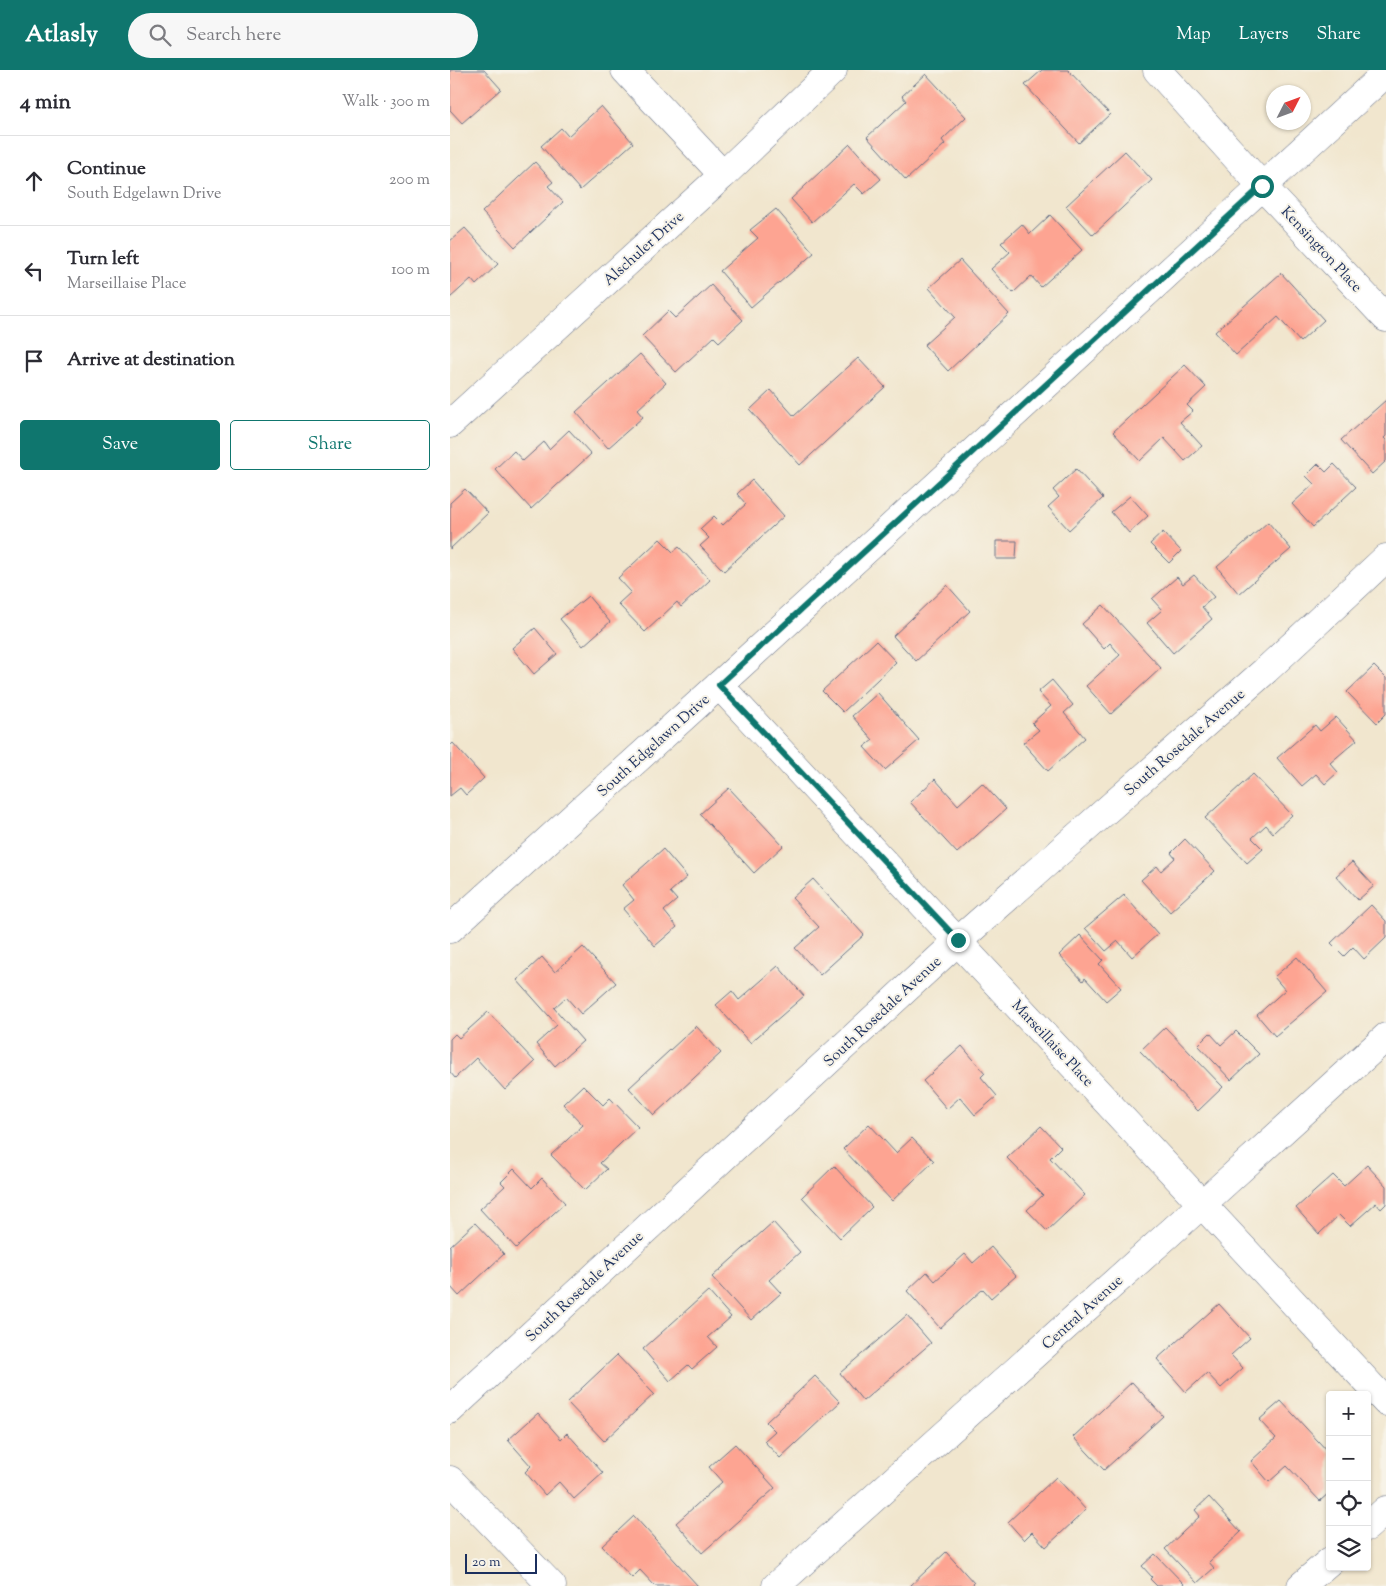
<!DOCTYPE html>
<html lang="en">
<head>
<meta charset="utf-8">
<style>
	:root { --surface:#fff; --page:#f7f7f7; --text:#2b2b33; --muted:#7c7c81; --line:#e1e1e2; --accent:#0f766e }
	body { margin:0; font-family:"Sorts Mill Goudy",serif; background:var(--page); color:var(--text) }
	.controls { position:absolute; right:15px; bottom:15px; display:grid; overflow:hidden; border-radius:5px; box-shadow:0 1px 4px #0004 }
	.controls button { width:45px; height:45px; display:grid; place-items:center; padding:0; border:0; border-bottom:1px solid var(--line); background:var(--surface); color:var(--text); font:25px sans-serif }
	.compass { position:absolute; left:816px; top:15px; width:45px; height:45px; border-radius:50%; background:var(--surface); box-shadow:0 1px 4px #0004; rotate:48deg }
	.scale { position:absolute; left:15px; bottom:12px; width:72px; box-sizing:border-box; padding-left:5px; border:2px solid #1b2f5e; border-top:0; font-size:14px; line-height:18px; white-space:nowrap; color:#1b2f5e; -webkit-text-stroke:4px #f7f3e8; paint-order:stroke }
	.stop { position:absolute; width:15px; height:15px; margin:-11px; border:4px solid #0f766e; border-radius:50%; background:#fff }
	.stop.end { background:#0f766e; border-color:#fff; box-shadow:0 1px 5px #0008 }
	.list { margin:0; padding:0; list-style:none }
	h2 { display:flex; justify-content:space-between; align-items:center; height:65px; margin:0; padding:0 20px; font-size:21px }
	h2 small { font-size:16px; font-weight:400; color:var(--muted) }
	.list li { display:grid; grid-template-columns:32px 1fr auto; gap:15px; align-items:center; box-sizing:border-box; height:90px; padding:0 20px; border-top:1px solid var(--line) }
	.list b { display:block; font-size:19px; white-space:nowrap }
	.list p { margin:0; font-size:16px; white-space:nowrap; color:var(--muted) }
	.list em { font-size:16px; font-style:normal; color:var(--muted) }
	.actions { display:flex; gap:10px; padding:15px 20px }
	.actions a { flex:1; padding:11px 0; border:1px solid var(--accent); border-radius:5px; text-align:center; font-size:18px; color:var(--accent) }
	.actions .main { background:var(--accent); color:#fff }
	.icon { flex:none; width:28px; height:28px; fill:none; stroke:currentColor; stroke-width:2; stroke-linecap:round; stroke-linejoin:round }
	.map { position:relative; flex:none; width:936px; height:1516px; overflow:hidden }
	header { display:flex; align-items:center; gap:30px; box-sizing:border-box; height:70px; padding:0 25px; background:var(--accent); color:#fff }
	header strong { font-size:24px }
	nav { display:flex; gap:28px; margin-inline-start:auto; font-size:18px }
	.search { width:350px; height:45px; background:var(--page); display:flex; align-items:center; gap:12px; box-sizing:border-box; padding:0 18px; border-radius:28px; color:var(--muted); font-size:19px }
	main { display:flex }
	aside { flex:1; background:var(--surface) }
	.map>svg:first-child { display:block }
	.building { fill:#fda492 }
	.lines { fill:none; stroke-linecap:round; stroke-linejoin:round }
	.street-casing { stroke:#666f85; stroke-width:29 }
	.secondary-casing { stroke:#666f85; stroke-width:29 }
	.street { stroke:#fff; stroke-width:28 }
	.secondary { stroke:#fff; stroke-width:28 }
	.route { stroke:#0f766e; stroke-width:6 }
	.labels { text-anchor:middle; stroke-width:4; stroke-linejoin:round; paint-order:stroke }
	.street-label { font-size:15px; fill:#1b2f5e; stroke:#f7f3e8 }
</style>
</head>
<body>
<header>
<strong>Atlasly</strong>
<div class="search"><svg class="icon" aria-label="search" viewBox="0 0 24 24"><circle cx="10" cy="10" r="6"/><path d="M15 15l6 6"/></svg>Search here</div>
<nav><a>Map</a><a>Layers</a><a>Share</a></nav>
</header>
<main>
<aside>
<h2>4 min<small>Walk · 300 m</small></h2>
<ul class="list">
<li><svg class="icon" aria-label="ahead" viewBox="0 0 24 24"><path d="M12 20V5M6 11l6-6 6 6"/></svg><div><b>Continue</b><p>South Edgelawn Drive</p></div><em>200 m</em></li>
<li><svg class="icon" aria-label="left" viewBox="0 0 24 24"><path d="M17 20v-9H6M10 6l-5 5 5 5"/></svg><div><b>Turn left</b><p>Marseillaise Place</p></div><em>100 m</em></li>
<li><svg class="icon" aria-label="arrive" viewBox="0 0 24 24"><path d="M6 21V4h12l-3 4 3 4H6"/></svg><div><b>Arrive at destination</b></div></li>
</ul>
<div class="actions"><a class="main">Save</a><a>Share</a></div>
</aside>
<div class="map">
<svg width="936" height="1516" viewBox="0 0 936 1516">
	<rect width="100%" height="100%" fill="#f7f3e8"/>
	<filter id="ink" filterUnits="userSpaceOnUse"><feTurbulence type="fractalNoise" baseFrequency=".02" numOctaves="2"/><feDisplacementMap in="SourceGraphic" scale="10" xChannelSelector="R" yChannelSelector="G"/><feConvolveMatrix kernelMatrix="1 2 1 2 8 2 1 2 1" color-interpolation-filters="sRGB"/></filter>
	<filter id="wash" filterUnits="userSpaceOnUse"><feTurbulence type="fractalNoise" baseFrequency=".0096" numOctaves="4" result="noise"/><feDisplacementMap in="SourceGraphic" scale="20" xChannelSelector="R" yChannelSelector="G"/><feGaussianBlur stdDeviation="1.12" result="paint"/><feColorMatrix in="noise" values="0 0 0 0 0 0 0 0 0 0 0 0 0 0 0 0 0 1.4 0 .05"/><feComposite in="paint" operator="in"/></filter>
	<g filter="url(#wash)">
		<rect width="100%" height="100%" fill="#f1e6ce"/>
		<g id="blocks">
			<g class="building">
				<polygon points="0,0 34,0 51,19 12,53 0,40"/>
				<polygon points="592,0 618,0 660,44 629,73 575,15"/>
				<polygon points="476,4 516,47 492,70 495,74 456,110 417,67 456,31 452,26"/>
				<polygon points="151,36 183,73 130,120 91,76 111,58 118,66"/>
				<polygon points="400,74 431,109 414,124 404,114 362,152 341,129"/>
				<polygon points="675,81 702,110 643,165 616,136"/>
				<polygon points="85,92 103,112 98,116 113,132 65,177 32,142"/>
				<polygon points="326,139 364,183 301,237 270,201 308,168 300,160"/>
				<polygon points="600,145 632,180 591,217 581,206 563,223 541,199 560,182 551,173 572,154 580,164"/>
				<polygon points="15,158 48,194 26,215 21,209 0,228 0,171"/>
				<polygon points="510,190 559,244 498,301 474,275 505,247 479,218"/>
				<polygon points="831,203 874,250 850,272 828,247 786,285 765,262"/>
				<polygon points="261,215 293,250 269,272 264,267 226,302 192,266 218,241 225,248"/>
				<polygon points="190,284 216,313 187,340 193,347 158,378 126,342"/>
				<polygon points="408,288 435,317 350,395 300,340 321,320 344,346"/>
				<polygon points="735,295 756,317 737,335 743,341 730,352 752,376 735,391 714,368 690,391 663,362"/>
				<polygon points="936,330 936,366 934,368 936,370 936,391 922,404 891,370"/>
				<polygon points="119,360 141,384 81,439 45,399 64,381 73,391 94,372 99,379"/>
				<polygon points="868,394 876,402 884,394 906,417 863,457 842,434 864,414 856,406"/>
				<polygon points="626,399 653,428 619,460 598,437 609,427 603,420"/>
				<polygon points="302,410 334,446 274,501 250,476 259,468 250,459 264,446 273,455 296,434 287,424"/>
				<polygon points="15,419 38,443 0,479 0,433"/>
				<polygon points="680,426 698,446 679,463 661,442"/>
				<polygon points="818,452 841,479 789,524 767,497"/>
				<polygon points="713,462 731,481 719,493 700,474"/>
				<polygon points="210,469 223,482 229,477 260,510 231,537 227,532 195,562 168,534 181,522 168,508"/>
				<polygon points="546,471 567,471 566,489 546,489"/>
				<polygon points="744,505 764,527 752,537 762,549 723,583 697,553 712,540 702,529 727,507 733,514"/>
				<polygon points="497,515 520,541 466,591 443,566"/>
				<polygon points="138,526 160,552 133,576 110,549"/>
				<polygon points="653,535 711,598 661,644 636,616 670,585 660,573 654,579 632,554"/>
				<polygon points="85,558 107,584 84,604 62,578"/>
				<polygon points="426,571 446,592 393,642 372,621"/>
				<polygon points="924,596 936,608 936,644 927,653 897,622"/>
				<polygon points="602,610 623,635 614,643 635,668 598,701 573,673 589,660 582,653 601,636 588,622"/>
				<polygon points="428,623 469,670 435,700 414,677 423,670 402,646"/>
				<polygon points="886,647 907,670 880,693 888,702 875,714 866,704 852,716 827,688 865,655 870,661"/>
				<polygon points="3,673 34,708 16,725 10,718 0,726 0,676"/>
				<polygon points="803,704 842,745 823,763 816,755 802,768 813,779 797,793 755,748"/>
				<polygon points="485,709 508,735 532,713 556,739 507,783 460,732"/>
				<polygon points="279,718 333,776 304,803 250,744"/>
				<polygon points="735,769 765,801 720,842 691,810 707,796 711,801 725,788 721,783"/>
				<polygon points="213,779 237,807 220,822 227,830 214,841 227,857 205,876 173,839 184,830 172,815"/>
				<polygon points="902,792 924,816 908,830 886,806"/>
				<polygon points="363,809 414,865 370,905 345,878 369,857 342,828"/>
				<polygon points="674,825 708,864 682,887 668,871 656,881 635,858"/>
				<polygon points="921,835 936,851 936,868 914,889 903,877 894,886 881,873"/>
				<polygon points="630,865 653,890 649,894 671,918 656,931 635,908 633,911 609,885"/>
				<polygon points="133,877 166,913 131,944 116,927 104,938 133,971 105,996 86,974 107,955 67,910 92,887 105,902"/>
				<polygon points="847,887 877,922 825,966 807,945 835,920 824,907"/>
				<polygon points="328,896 354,926 300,973 266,935 282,921 289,930"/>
				<polygon points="38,942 85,992 55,1020 26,988 5,1008 0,1002 0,969 5,964 9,968"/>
				<polygon points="246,956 271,983 204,1045 179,1018"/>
				<polygon points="715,957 773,1017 748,1041 690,981"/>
				<polygon points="786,961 809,984 781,1010 748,975 760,963 771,975"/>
				<polygon points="512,976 535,1003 531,1007 547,1026 525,1045 510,1027 497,1039 473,1011"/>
				<polygon points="133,1015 153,1035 160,1028 188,1057 150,1093 157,1099 135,1120 101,1085 133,1055 113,1034"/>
				<polygon points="419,1054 446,1083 462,1068 484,1091 442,1131 393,1079"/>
				<polygon points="591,1056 611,1077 600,1088 635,1125 597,1161 577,1140 593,1125 557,1088"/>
				<polygon points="917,1095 936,1116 936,1134 931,1139 926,1133 900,1156 889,1145 869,1164 846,1138 883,1105 894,1116"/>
				<polygon points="384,1096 422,1137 390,1168 352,1127"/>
				<polygon points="64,1099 82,1118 92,1108 115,1133 66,1178 30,1139 55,1116 51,1112"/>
				<polygon points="323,1152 350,1182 319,1210 331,1223 301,1250 262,1207"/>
				<polygon points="25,1153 54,1184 9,1226 0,1216 0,1176"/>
				<polygon points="541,1177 566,1206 541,1228 533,1219 490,1258 457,1221 477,1202 485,1211 515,1184 523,1193"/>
				<polygon points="258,1221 281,1247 258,1267 267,1277 242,1299 238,1295 220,1311 193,1279"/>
				<polygon points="769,1234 800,1268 781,1285 793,1298 771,1318 757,1303 736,1322 707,1289"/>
				<polygon points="457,1245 481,1273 413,1331 390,1303"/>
				<polygon points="167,1285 204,1324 154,1371 117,1332"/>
				<polygon points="365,1306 390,1332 330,1388 314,1371 325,1361 316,1352"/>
				<polygon points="682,1312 713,1346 654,1400 623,1367"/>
				<polygon points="831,1331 880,1384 880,1422 870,1431 837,1396 819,1412 801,1391 826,1368 809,1350"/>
				<polygon points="88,1343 111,1369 117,1363 153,1403 124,1429 109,1412 95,1425 75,1402 81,1396 58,1370"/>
				<polygon points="285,1374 325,1418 252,1483 226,1453 272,1412 259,1397"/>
				<polygon points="606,1407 636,1440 596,1477 582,1462 574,1470 558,1452"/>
				<polygon points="759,1427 791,1462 759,1492 764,1498 747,1513 715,1479 750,1446 745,1440"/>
				<polygon points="184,1446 248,1516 205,1516 190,1500 182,1508 152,1476"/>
				<polygon points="496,1482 524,1513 521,1516 460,1516"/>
				<polygon points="705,1484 734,1514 731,1516 707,1516 700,1509 702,1507 692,1496"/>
			</g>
		</g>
	</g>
	<g filter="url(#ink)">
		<use href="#blocks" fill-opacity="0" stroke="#666f85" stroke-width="1"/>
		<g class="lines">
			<defs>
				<g id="street">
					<polyline points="175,0 273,105"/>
					<polyline points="707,0 812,116 936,248"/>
					<polyline points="0,354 273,105 383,0"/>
					<path d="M269,615C492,853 712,1094 936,1332"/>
					<polyline points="0,1340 508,871 816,600 936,488"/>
					<polyline points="0,1410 102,1516"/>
					<polyline points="917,1457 936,1440"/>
					<polyline points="326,1516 751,1135 936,967"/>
					<polyline points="851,1516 880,1491"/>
				</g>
				<polyline id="secondary" points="0,859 269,615 936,3"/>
			</defs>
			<use href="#street" class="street-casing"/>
			<use href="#secondary" class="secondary-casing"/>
			<use href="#street" class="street"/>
			<use href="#secondary" class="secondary"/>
		</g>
	</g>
	<g class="lines" filter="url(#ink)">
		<polyline class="route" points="508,870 269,615 812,116"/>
	</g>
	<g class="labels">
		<g class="street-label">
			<text transform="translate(193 178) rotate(-42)" y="5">Alschuler Drive</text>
			<text transform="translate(872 179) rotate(47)" y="5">Kensington Place</text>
			<text transform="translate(734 672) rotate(-41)" y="5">South Rosedale Avenue</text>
			<text transform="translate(203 675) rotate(-42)" y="5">South Edgelawn Drive</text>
			<text transform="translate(432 941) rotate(-43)" y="5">South Rosedale Avenue</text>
			<text transform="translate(603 973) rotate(47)" y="5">Marseillaise Place</text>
			<text transform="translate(134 1216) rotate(-43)" y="5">South Rosedale Avenue</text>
			<text transform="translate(632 1242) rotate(-42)" y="5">Central Avenue</text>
		</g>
	</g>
</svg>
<div class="controls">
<button>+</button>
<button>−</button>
<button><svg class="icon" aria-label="locate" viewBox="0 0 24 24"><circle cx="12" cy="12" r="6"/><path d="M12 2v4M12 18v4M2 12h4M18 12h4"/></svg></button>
<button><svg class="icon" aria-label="layers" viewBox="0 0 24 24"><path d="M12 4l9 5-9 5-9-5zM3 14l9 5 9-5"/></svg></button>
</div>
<svg class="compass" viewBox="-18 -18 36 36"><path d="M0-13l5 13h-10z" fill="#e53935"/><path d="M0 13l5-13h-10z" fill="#7c7c81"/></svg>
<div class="scale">20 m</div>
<div class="stop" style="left:812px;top:116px"></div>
<div class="stop end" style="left:508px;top:870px"></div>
</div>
</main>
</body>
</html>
